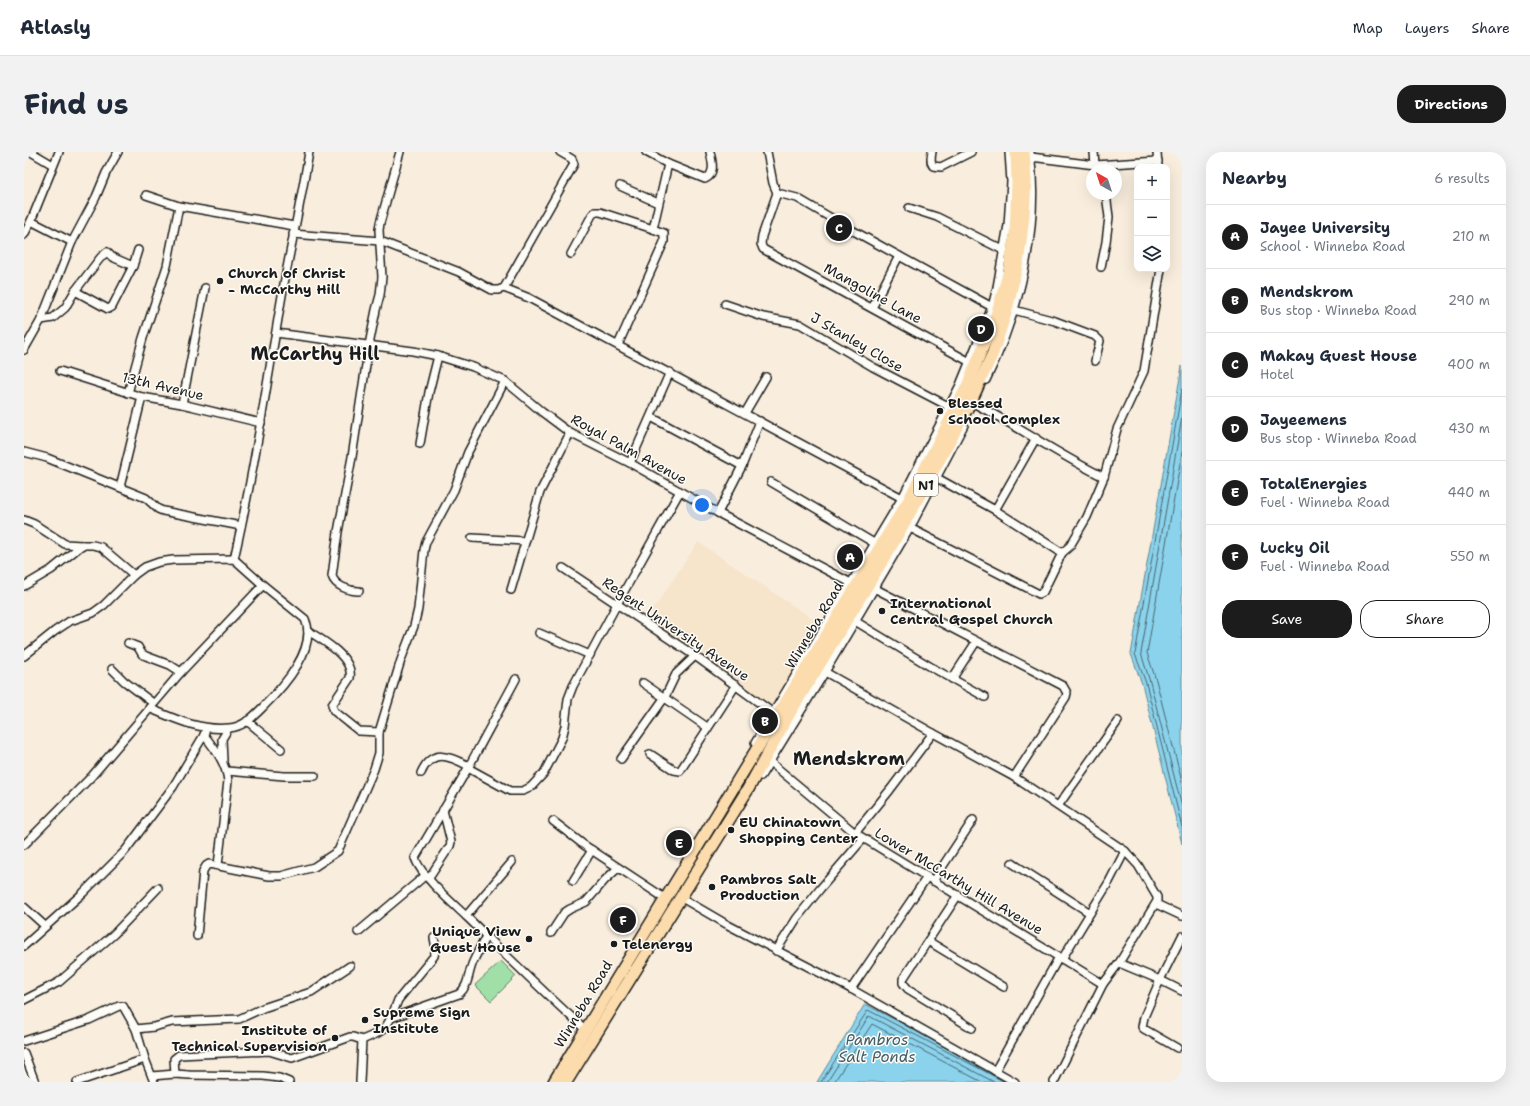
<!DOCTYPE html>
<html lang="en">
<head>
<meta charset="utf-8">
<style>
	:root { --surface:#fff; --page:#f2f2f3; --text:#1f2937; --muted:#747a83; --line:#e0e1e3; --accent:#1c1c1c }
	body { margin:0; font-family:"Shantell Sans",sans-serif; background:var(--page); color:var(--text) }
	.controls { position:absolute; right:12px; top:12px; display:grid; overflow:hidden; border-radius:8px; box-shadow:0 4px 16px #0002 }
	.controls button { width:36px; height:36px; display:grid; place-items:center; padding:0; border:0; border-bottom:1px solid var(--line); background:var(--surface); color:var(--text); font:20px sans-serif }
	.compass { position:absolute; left:1062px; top:12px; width:36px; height:36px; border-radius:50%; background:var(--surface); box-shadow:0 4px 16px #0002; rotate:321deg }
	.you { position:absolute; left:678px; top:353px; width:14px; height:14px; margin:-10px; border:3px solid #fff; border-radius:50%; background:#1a73e8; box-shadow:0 0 0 6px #1a73e833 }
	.badge { display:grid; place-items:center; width:26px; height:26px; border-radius:50%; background:var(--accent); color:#fff; font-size:13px; font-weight:700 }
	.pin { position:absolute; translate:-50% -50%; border:2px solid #fff; box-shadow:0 1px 4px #0006 }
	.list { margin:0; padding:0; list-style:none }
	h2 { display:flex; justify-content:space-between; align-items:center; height:52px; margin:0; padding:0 16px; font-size:17px }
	h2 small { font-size:13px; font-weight:400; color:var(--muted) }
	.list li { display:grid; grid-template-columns:26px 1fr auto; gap:12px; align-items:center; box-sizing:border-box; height:64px; padding:0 16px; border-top:1px solid var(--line) }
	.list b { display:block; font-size:15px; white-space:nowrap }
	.list p { margin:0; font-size:13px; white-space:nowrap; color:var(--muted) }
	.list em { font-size:13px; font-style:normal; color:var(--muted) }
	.actions { display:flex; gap:8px; padding:12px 16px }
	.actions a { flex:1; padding:9px 0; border:1px solid var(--accent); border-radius:16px; text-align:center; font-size:14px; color:var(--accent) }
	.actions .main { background:var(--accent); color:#fff }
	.icon { flex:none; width:22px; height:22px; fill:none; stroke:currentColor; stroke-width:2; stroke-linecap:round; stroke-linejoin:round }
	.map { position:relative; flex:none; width:1158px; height:930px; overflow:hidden; border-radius:16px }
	header { display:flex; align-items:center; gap:24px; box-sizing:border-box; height:56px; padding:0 20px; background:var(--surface); border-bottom:1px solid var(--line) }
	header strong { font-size:19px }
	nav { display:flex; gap:22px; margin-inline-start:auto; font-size:14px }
	.intro { display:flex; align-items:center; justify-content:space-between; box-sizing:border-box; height:96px; padding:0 24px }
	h1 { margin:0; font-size:28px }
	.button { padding:10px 18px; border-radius:16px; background:var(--accent); color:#fff; font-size:14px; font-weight:700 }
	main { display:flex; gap:24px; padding:0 24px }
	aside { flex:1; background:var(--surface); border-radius:16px; box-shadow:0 4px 16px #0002 }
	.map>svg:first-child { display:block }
	.built { fill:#f6e4cb }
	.pitch { fill:#a0dfa8; stroke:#5e7e62 }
	.water { fill:#8bd3ec; stroke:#5f8a99 }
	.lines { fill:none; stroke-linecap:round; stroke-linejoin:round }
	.shore { stroke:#48656f; stroke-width:1 }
	.minor-casing { stroke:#1c1c1c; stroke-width:10 }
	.highway-casing { stroke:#1c1c1c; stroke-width:14 }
	.minor { stroke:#fdfcf7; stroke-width:7 }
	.highway { stroke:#fcdcac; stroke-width:11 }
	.poi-dot { fill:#1c1c1c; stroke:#fdfcf7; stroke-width:1.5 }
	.labels { text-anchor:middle; stroke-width:3; stroke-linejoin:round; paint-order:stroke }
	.shield { fill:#fdfcf7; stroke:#605f5e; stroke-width:1 }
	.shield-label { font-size:13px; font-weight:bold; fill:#1c1c1c }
	.poi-label { font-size:14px; font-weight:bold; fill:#1c1c1c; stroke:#fdfcf7; text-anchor:start }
	.street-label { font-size:14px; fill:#1c1c1c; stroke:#fdfcf7 }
	.water-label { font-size:15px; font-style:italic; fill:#435c65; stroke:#fdfcf7 }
	.district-label { font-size:18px; font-weight:bold; fill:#1c1c1c; stroke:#fdfcf7 }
</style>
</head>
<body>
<header>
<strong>Atlasly</strong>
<nav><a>Map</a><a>Layers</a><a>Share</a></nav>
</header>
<div class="intro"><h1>Find us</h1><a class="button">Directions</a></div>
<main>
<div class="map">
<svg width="1158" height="930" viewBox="0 0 1158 930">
	<rect width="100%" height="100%" fill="#f9eedd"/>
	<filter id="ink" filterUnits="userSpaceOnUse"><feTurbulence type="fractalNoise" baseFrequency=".025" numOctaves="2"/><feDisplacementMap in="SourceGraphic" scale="8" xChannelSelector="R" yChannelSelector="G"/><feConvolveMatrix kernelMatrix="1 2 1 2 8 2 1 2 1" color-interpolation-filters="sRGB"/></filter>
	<g filter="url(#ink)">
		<polygon class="built" points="674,390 798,473 747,555 623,467"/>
		<polygon class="pitch" points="477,809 492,824 467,849 451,833"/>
		<g class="water">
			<polygon points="1158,214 1158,692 1118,532 1107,502"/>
			<polygon points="841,852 990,930 793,930"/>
		</g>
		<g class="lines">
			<g class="shore">
				<polyline points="1158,237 1111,502 1122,531 1158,675"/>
				<polyline points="1158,265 1117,501 1126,530 1158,655"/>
				<polyline points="1158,300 1123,501 1132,528 1158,630"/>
				<polyline points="797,930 844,858 981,930"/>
				<polyline points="803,930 845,864 970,930"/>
				<polyline points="810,930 848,872 958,930"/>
			</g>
			<defs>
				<g id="minor">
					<polyline points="7,0 29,13"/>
					<path d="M622,0L644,12L681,27C692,22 688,9 686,0"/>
					<polyline points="743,0 749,31 753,41 738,84 737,92 739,97 946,210"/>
					<path d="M908,0C907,5 906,10 909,14L917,15L947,0"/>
					<polyline points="1070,0 1071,13"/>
					<polyline points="1133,0 1134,15"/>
					<polyline points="1007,5 1071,13 1134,9"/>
					<polyline points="596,34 634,51"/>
					<polyline points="753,41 773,46 826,77 968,155"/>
					<polyline points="122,43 155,54 270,74"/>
					<polyline points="885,56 913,65 981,99"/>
					<polyline points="7,69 48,90"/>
					<polyline points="269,82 356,89 435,120 468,138 474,138 480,136 550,12 548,7 536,0"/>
					<polyline points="0,83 7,69 35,0"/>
					<polyline points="547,102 568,63 571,60 576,60 629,77"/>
					<polyline points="1077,115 1082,90 1085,65 1082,42"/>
					<polyline points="480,136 505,146 878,346"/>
					<polyline points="51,139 84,157 88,155 109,114 114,98"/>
					<polyline points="701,152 739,165 776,172 849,215 926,255"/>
					<polyline points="848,156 875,104"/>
					<polyline points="990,158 1031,169 1071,184 1076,189 1071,209"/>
					<polyline points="17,168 29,166 41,156 51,139 77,105 83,100 88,105 109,114"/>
					<polyline points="252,181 389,199 414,204 449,215 481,229 518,260 546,281 606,311 694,361 827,431"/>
					<polyline points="594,193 640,90 640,81 629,77 644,12"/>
					<polyline points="0,198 17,168 48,90 72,45 82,21 94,0"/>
					<polyline points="36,219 118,245 158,252 237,271"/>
					<path d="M962,228C996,159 1016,77 1006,0"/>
					<polyline points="104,241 119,186 143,114 155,54"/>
					<polyline points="158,252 181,136"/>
					<path d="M951,252C995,275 1035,303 1080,325"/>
					<polyline points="721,261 742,225"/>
					<polyline points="627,265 718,314"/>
					<polyline points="396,292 405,240 414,204"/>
					<polyline points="0,300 23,306 122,346 134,357 139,359 217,374"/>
					<polyline points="606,311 646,220"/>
					<polyline points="913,326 971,358 1038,401"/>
					<polyline points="747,330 850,391"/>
					<polyline points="96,335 118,245"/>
					<polyline points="971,358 1012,286"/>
					<polyline points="694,361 718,314 736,269"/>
					<polyline points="0,368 10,372 41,392 58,393"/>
					<polyline points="886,376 1015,442 1019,440 1038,401 1046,394 1063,365 1080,325 1093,277 1120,219 1137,117"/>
					<polyline points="448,386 501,389"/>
					<path d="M210,407C231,316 244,223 260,132C268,88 278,44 285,0"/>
					<polyline points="539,416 671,504 748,560"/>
					<polyline points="0,434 27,418 58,393 69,393 77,395 110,423"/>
					<polyline points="487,438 516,340 546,281"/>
					<path d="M335,439C325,439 311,434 308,424L314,380L328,305L345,193L352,158L356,143L358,125L355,78L356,71L376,0"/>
					<polyline points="831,469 907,515 961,545"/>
					<path d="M284,479C299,488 330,506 326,526L308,553L310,559L335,579L355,580"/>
					<polyline points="515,481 566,503"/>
					<polyline points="104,491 114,495 118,502 122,504 146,513 157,520"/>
					<polyline points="0,504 31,479 46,469 69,461 80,453 110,423 121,415 135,410 149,408 210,407 239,433 157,520 68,624 0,693"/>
					<polyline points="88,517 100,529 129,551"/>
					<polyline points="801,520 909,581 990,625 1042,545 1043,541 1039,534 850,436"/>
					<path d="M492,527L444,616L391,706C397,724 428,751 443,765C482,803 521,842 562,878"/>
					<polyline points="928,527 952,490"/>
					<polyline points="619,531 683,575"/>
					<path d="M125,556C151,567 176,579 205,576C220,575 230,564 240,554C259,535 294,496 281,467L239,433"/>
					<polyline points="223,569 257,597"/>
					<path d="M180,583C191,597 202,611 204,629L194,713"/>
					<polyline points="731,591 878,346 936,233 968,155 973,135 984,73 987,30 985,0"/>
					<polyline points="626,602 650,618 656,619 712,533"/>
					<polyline points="597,607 641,545 652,522 671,504"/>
					<polyline points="199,609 198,587 204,577"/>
					<polyline points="746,610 831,681 1079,832"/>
					<polyline points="444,616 486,639 499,639 507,635 520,621 538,586 541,574 544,547 549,534 593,452 656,339"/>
					<polyline points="203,619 260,624 291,624"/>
					<path d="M397,621C408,596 425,604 445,614"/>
					<polyline points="737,624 801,520 886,376 940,273"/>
					<polyline points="990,625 1101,699 1085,730 1038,807"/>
					<polyline points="1034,654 1094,569"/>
					<polyline points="529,669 560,693 642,747"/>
					<polyline points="831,681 866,638 909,581"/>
					<polyline points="988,711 1066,761"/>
					<polyline points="405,726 426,694 427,690 419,658"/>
					<polyline points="549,729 568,698"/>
					<polyline points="909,729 949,668"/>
					<polyline points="934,743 879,827 879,831 884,837 948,876"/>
					<polyline points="656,745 704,773 827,837 991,930"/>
					<polyline points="1132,752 1158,764"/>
					<polyline points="0,755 21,774"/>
					<polyline points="442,764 488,710"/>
					<polyline points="334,780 402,723"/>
					<polyline points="527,781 540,761 546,757 562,750 581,728 594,716"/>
					<polyline points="173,784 179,719 182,714 185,712 245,724 257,724 290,715 314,699 350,617 355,601 355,580 377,508 390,474 394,457 400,398 402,390 430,338 444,300 481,229"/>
					<polyline points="1158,784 1136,828 1158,839"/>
					<polyline points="904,789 980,835"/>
					<polyline points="0,794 59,741 101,699 149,635 180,583 182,577"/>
					<polyline points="752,799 773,766 796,737 839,687"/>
					<polyline points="1095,811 1133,749 1133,745 1114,713 1101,699"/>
					<polyline points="827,837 903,725"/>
					<polyline points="0,848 35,830 90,782 134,736"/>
					<path d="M367,866L435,842C445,834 444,821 449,810C453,801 458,792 462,784"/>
					<polyline points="112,877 130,875 148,870 215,867 239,856 287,840 326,814"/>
					<polyline points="0,889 65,868 95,854 99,854 112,877 121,907 130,930"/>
					<polyline points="0,901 11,930"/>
					<polyline points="971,919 1035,805"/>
					<polyline points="151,922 150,907 155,903 245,899 268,906 326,885 329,885 338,888"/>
					<polyline points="128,924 151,922 165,923 239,924 255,926 265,930"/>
					<polyline points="53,930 121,907"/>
					<polyline points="336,930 338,888 352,882 361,876 367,866 374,848 410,804 412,796 410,786"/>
					<polyline points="1030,930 1079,832 1095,811 1136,828 1120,865 1118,875 1120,877 1153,896"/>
				</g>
				<g id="highway">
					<polyline points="530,930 884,349 943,234 972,163 985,119 991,83 993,30 992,0"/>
					<polyline points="542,930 724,637 766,561 863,402 908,322 947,249 969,201 983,158 995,105 1000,64 1002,29 1000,0"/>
				</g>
			</defs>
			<use href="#minor" class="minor-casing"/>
			<use href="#highway" class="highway-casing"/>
			<use href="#minor" class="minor"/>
			<use href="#highway" class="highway"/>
		</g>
	</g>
	<g class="poi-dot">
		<circle cx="196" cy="129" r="4"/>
		<circle cx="916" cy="259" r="4"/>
		<circle cx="858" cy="459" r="4"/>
		<circle cx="707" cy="678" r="4"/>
		<circle cx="688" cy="735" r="4"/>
		<circle cx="505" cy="787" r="4"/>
		<circle cx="590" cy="792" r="4"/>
		<circle cx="341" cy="868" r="4"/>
		<circle cx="311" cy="886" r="4"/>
	</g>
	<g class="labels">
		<rect class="shield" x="890" y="322" width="24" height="22" rx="3"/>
		<g class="shield-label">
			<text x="902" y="338">N1</text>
		</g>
		<g class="poi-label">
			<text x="204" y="126">Church of Christ<tspan x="204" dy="16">- McCarthy Hill</tspan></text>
			<text x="924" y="256">Blessed<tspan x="924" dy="16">School Complex</tspan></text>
			<text x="866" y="456">International<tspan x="866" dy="16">Central Gospel Church</tspan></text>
			<text x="715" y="675">EU Chinatown<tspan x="715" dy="16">Shopping Center</tspan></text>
			<text x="696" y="732">Pambros Salt<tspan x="696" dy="16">Production</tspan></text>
			<text x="497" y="784" text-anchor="end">Unique View<tspan x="497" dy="16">Guest House</tspan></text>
			<text x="598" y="797">Telenergy</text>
			<text x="349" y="865">Supreme Sign<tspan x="349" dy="16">Institute</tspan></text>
			<text x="303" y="883" text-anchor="end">Institute of<tspan x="303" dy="16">Technical Supervision</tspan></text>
		</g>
		<g class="street-label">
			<text transform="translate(849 141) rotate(29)" y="5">Mangoline Lane</text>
			<text transform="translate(833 190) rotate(30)" y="5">J Stanley Close</text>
			<text transform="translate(139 234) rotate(13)" y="5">13th Avenue</text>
			<text transform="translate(605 297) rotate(29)" y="5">Royal Palm Avenue</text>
			<text transform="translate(790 473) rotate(-59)" y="5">Winneba Road</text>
			<text transform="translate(652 477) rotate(34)" y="5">Regent University Avenue</text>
			<text transform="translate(935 729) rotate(31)" y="5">Lower McCarthy Hill Avenue</text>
			<text transform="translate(559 852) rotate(-59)" y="5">Winneba Road</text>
		</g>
		<g class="water-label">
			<text x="853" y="893">Pambros<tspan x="853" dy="17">Salt Ponds</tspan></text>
		</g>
		<g class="district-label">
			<text x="291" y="208">McCarthy Hill</text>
			<text x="825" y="613">Mendskrom</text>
		</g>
	</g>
</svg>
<div class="controls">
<button>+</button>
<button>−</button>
<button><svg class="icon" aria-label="layers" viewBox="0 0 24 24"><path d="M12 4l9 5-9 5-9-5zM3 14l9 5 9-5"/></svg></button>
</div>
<svg class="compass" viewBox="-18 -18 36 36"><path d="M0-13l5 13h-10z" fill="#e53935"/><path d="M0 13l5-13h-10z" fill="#747a83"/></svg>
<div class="you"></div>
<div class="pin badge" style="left:826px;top:405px">A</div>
<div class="pin badge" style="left:741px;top:569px">B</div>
<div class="pin badge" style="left:815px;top:76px">C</div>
<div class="pin badge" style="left:957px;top:177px">D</div>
<div class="pin badge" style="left:655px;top:691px">E</div>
<div class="pin badge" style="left:599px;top:768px">F</div>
</div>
<aside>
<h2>Nearby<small>6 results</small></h2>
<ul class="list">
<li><span class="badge">A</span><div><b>Jayee University</b><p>School · Winneba Road</p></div><em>210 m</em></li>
<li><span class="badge">B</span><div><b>Mendskrom</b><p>Bus stop · Winneba Road</p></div><em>290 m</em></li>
<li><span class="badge">C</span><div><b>Makay Guest House</b><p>Hotel</p></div><em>400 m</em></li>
<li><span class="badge">D</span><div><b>Jayeemens</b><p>Bus stop · Winneba Road</p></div><em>430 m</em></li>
<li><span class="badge">E</span><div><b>TotalEnergies</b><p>Fuel · Winneba Road</p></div><em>440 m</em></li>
<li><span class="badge">F</span><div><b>Lucky Oil</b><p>Fuel · Winneba Road</p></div><em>550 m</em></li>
</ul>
<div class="actions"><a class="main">Save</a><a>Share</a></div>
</aside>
</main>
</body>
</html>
